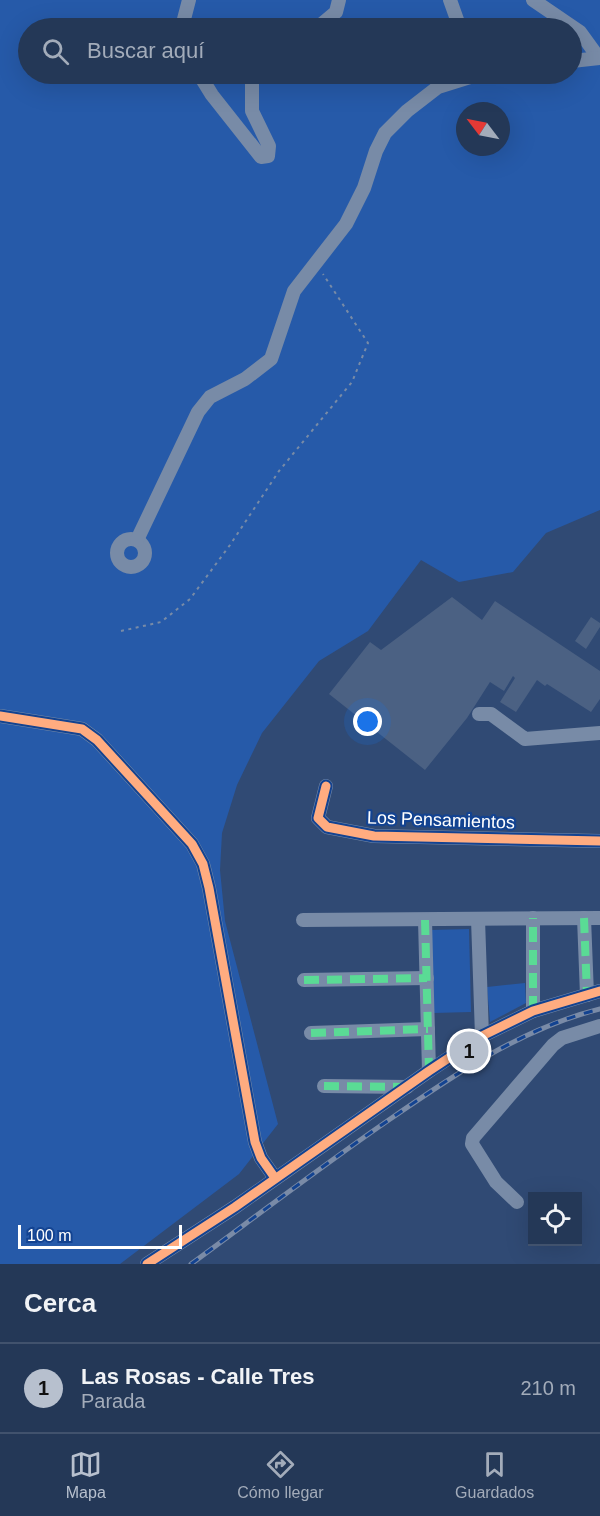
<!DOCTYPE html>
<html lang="es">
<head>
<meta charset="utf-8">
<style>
	:root { --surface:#243857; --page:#304361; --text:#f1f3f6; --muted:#a3acba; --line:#41526d; --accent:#b7c0ce }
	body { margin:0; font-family:Arial,sans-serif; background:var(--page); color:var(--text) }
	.controls { position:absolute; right:18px; bottom:18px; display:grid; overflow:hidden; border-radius:0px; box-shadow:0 6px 24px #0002 }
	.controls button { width:54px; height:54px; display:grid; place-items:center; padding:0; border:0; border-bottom:2px solid var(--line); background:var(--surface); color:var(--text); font:30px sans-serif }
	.compass { position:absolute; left:456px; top:102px; width:54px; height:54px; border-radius:50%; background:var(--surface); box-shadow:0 6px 24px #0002; rotate:302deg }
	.scale { position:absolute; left:18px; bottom:15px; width:164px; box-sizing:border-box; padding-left:6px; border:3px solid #fff; border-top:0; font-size:16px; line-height:21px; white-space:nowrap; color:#fff; -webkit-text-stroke:4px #134391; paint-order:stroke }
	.you { position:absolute; left:368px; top:722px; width:21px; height:21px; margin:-15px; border:4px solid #fff; border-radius:50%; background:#1a73e8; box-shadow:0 0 0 9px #1a73e833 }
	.badge { display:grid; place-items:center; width:39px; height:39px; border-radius:50%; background:var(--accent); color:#111; font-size:20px; font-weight:700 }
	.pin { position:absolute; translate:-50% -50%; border:3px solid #fff; box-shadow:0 2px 6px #0006 }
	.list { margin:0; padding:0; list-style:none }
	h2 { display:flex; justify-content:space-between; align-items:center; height:78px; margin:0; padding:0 24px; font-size:26px }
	h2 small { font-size:20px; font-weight:400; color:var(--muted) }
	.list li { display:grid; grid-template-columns:39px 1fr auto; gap:18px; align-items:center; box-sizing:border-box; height:90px; padding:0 24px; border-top:2px solid var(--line) }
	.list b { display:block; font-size:22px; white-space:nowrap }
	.list p { margin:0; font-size:20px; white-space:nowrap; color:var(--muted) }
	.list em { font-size:20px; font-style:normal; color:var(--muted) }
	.icon { flex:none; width:33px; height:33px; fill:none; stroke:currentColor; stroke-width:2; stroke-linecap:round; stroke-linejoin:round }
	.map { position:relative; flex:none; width:600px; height:1264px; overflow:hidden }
	.search { position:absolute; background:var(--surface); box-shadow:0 6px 24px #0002; left:18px; right:18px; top:18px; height:66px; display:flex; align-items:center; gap:15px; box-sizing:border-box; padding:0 21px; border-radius:33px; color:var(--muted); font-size:22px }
	.sheet { height:168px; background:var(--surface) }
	nav { display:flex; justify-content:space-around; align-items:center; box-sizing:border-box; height:84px; border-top:2px solid var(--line); background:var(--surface); font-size:16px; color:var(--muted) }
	nav a { display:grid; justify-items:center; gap:3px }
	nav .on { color:var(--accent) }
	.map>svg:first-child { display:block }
	.green { fill:#265aa9; fill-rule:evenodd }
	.building { fill:#4b6183 }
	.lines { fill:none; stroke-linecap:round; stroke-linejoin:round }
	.path { stroke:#788ba7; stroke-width:2; stroke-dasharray:3 4.5; stroke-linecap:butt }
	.minor { stroke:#788ba7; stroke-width:14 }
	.rail-casing { stroke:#7a8ba7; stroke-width:5 }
	.rail { stroke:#134391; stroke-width:3; stroke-dasharray:9; stroke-linecap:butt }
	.quiet { stroke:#5adb95; stroke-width:8; stroke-dasharray:15 8; stroke-linecap:butt }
	.cycleway-casing { stroke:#134391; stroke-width:13 }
	.cycleway { stroke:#ffac80; stroke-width:9 }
	.labels { text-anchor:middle; stroke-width:4.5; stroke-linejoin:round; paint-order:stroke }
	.street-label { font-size:18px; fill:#fff; stroke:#134391 }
</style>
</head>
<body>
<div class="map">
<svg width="600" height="1264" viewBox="0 0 600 1264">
	<rect width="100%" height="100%" fill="#304a74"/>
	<g class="green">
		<path d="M0,0H600V510L546,533L513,572L459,582L421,560L368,631L319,661L262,733L237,785L222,833L220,870L225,921L278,1124L239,1174L120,1264H0ZM28,28H572V74H28ZM465,111H501V147H465Z"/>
		<polygon points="469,929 471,1012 433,1013 431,930"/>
		<polygon points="525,983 526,1003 490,1022 487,987"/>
	</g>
	<g class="building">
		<polygon points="452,597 482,620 495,601 600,671 600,699 591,712 547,684 545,686 537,680 516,712 500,702 515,678 513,676 504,691 490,682 467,718 425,770 329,694 370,642 381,650"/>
		<polygon points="591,617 600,623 600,627 586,649 575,641"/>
	</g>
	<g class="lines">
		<polyline class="path" points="121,631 161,622 190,599 230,545 279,471 352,382 368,343 323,274"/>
		<g class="minor">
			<polyline points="450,0 460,28"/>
			<polyline points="533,0 580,32 598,57"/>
			<polyline points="184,28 183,23 189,0"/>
			<polyline points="317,28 336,12 339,0"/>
			<polyline points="572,61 600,58"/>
			<polyline points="199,74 212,95 261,157 268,156 269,146 252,111 252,81 258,74"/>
			<circle cx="131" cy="553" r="14"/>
			<polyline points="137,540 198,412 210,397 245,379 271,359 294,291 346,224 364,188 376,151 385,133 407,111 438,87 470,77 489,74"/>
			<polyline points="479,714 491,714 525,739 600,733"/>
			<polyline points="0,716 82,729 97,740 192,844 203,864 209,888 255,1142 261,1158 275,1178"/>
			<polyline points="326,786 318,818 327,827 374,836 600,841"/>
			<polyline points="584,918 587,995"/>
			<polyline points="478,919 482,1036"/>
			<polyline points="303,920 600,918"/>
			<polyline points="425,920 429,1071"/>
			<polyline points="304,980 427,978"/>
			<polyline points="533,1011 533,918"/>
			<polyline points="311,1033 428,1029"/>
			<polyline points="324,1086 407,1087"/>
			<polyline points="517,1202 496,1182 472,1144 473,1138 553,1045 562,1038 600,1026"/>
			<polyline points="147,1264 235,1207 429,1071 482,1036 533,1011 600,991"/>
		</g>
		<defs>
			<path id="rail" d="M191,1264C255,1217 318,1169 383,1124C451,1077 519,1029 600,1009"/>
		</defs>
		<use href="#rail" class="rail-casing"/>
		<use href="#rail" class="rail"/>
		<g class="quiet">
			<polyline points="584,918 587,995"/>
			<polyline points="425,920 429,1071"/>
			<polyline points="304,980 427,978"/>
			<polyline points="533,1011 533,918"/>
			<polyline points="311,1033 428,1029"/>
			<polyline points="324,1086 404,1087"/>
		</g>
		<defs>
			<g id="cycleway">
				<polyline points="0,716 82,729 97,740 192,844 203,864 209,888 255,1142 261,1158 275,1178"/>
				<polyline points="326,786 318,818 327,827 374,836 600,841"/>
				<polyline points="147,1264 235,1207 429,1071 482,1036 533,1011 600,991"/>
			</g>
		</defs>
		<use href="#cycleway" class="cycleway-casing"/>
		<use href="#cycleway" class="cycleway"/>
	</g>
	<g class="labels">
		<g class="street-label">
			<text transform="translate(441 820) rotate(2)" y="6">Los Pensamientos</text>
		</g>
	</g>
</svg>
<div class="controls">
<button><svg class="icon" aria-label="locate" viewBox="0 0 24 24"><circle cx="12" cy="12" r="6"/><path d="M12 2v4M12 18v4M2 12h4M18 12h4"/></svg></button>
</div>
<svg class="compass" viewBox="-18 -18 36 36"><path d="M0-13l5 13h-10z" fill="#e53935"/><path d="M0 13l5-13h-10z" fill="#a3acba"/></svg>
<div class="scale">100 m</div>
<div class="you"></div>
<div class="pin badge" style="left:469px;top:1051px">1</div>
<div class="search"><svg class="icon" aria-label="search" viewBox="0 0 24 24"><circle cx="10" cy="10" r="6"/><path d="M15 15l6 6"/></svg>Buscar aquí</div>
</div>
<section class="sheet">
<h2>Cerca<small></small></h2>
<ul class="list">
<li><span class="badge">1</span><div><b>Las Rosas - Calle Tres</b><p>Parada</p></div><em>210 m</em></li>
</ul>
</section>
<nav>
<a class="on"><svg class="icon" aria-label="map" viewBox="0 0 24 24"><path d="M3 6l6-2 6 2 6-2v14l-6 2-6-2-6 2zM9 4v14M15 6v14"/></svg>Mapa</a>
<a><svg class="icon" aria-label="directions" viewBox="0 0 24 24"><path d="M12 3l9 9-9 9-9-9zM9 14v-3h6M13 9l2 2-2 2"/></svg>Cómo llegar</a>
<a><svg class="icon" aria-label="saved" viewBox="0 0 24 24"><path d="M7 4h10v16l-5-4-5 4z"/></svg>Guardados</a>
</nav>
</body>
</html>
